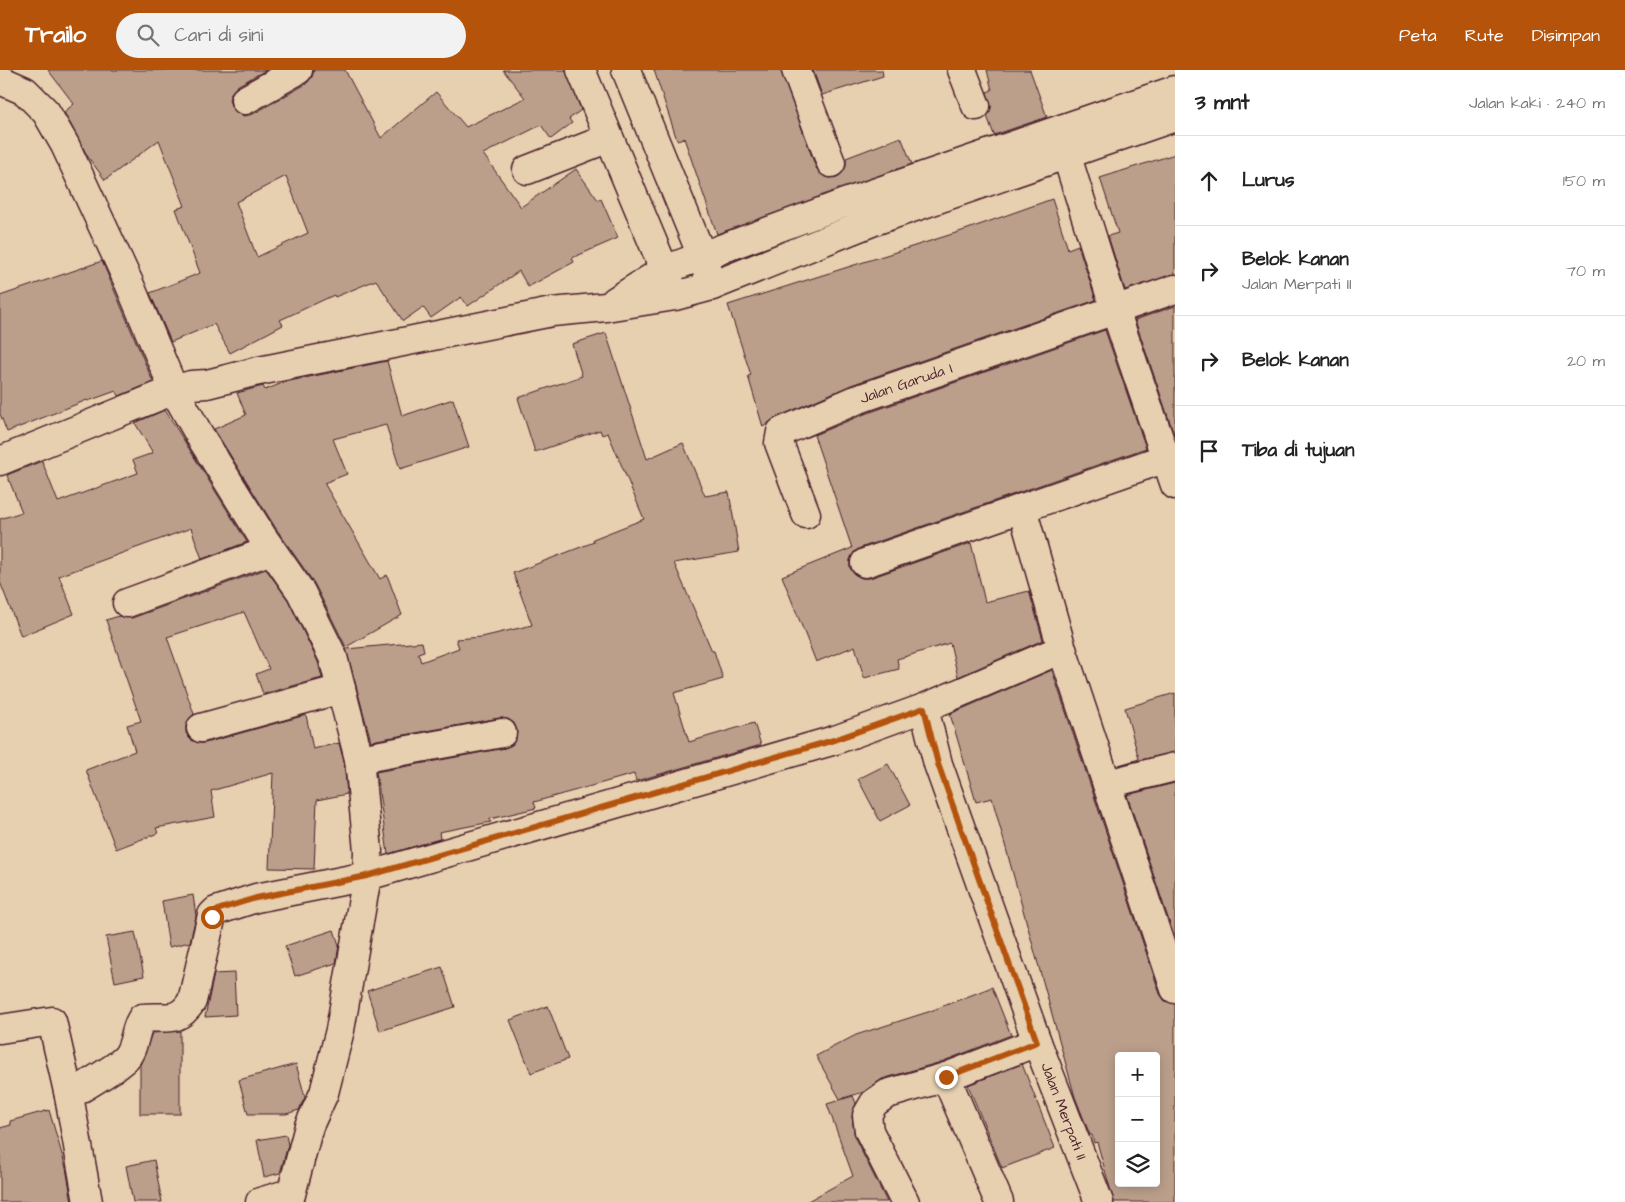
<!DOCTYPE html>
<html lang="id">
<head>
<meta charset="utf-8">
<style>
	:root { --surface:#fff; --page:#f2f2f2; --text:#222; --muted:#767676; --line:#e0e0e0; --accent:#b45309 }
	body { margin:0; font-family:"Architects Daughter",sans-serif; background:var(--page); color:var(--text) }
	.controls { position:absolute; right:15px; bottom:15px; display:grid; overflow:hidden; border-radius:5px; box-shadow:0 2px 12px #0003 }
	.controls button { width:45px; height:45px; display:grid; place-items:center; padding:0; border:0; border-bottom:1px solid var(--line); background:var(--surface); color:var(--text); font:25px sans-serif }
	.stop { position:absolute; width:15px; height:15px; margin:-11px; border:4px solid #b45309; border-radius:50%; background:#fff }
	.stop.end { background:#b45309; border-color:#fff; box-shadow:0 1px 5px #0008 }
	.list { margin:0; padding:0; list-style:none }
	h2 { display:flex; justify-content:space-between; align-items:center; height:65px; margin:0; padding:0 20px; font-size:21px }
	h2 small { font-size:16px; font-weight:400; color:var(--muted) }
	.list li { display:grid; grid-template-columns:32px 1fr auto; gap:15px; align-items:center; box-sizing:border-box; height:90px; padding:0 20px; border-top:1px solid var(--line) }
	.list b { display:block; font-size:19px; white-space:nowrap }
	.list p { margin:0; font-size:16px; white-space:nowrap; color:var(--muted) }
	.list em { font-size:16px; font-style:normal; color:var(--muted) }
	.icon { flex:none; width:28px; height:28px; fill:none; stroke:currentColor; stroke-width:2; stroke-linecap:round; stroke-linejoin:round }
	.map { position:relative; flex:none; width:1175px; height:1132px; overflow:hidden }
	header { display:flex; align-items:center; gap:30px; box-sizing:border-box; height:70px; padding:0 25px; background:var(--accent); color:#fff }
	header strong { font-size:24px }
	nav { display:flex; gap:28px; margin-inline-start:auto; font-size:18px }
	.search { width:350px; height:45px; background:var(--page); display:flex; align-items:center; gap:12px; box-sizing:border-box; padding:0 18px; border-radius:28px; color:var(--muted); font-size:19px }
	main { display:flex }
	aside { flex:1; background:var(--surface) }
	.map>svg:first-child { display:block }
	.building { fill:#bb9f8b; stroke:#4a1f2b; fill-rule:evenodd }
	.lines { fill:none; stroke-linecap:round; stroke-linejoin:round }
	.street-casing { stroke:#4a1f2b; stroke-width:31 }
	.secondary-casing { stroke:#4a1f2b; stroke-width:31 }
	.street { stroke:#e7d0b0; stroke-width:28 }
	.secondary { stroke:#e7d0b0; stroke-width:28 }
	.route { stroke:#b45309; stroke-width:6 }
	.labels { text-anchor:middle; stroke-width:5; stroke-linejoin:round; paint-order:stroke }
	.street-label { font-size:15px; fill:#4a1f2b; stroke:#e7d0b0 }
</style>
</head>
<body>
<header>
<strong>Trailo</strong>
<div class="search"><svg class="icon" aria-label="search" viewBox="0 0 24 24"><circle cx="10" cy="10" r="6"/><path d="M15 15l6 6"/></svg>Cari di sini</div>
<nav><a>Peta</a><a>Rute</a><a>Disimpan</a></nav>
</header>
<main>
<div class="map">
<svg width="1175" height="1132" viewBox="0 0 1175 1132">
	<rect width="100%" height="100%" fill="#e7d0b0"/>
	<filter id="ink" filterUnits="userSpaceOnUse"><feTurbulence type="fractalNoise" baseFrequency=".02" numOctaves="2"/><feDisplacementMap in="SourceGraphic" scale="10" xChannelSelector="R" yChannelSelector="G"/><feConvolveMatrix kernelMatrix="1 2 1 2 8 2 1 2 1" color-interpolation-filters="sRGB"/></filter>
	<g filter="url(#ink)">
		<g class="building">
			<path d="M48,0H266L237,16L231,23L229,30L232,38L237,43L244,46L253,44L306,14L312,7L314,0H345L381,68L436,22L466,57L525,28L503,0H566L581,40L569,49L572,53L551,69L541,55L483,84L521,137L576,99L598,130L601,129L618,168L572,188L574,192L528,217L519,201L468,236L461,227L431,248L423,237L403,251L376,210L335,227L334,225L280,250L283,255L230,283L214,254L171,272L150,223L200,203L176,139L185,136L159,70L105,110L88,87L64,42L74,34ZM286,106L308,163L257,187L236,132Z"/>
			<polygon points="654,0 781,0 816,98 822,105 829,108 837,107 843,102 846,96 846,88 901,67 912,94 717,164 684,68 677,70"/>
			<polygon points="813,0 882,0 883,6 822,25"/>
			<polygon points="987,0 1030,0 1047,47 994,65 987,46 991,38 987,22 992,20"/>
			<polygon points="1175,84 1175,204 1125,220 1108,166 1118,163 1100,108"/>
			<polygon points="1052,129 1068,179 1078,175 1096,230 851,315 775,348 763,357 748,306 751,305 728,235 965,160"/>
			<polygon points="102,191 153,312 119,326 116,321 88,331 87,330 7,362 0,344 0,226"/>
			<polygon points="1175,236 1175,367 1135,250"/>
			<polygon points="1105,260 1146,378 860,478 854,482 850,490 850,498 854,504 862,508 870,508 971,473 985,532 1029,521 1043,570 958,607 950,573 897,589 899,599 864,608 855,576 816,592 782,506 852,478 814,365 862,345"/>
			<polygon points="606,263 647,389 683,373 705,426 729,422 739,482 674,493 712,581 714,581 723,609 674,623 689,672 754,653 761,675 636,711 634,704 534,732 536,738 490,749 491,752 439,762 440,769 388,784 376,702 505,678 512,675 516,669 517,660 514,653 508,649 499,648 371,671 346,579 422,572 424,581 418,583 421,592 459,578 456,569 482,567 532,555 513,503 594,472 593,469 644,449 608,363 602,365 600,360 535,382 518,328 582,306 572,274"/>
			<polygon points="387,291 402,346 453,329 469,377 400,399 386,355 333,369 347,404 324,413 380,509 387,505 402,545 346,577 314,513 275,457 214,359 246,345 237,323 263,316 265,320 285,312"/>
			<polygon points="165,340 247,472 202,489 191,458 59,506 74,544 21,566 0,512 0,449 22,442 7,405 42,391 58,432 138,403 133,390 153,383 135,353"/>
			<polygon points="266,499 288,530 318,592 322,608 263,624 256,604 269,599 244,542 167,567 194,644 186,655 186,663 190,669 198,673 205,673 306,645 313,679 339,673 344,692 347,724 317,730 314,799 269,798 273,703 211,721 215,747 156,758 158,763 116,779 86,700 135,681 127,655 141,651 106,550 119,546 132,548"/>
			<path d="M1052,600L1160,924L1165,931L1175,934V1132H1114L1097,1072L1094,1073L1092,1065H1090L1075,1027L992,728L976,732L950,644ZM1119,986H1156V1113H1119Z"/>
			<polygon points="1175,623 1175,682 1119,695 1139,689 1125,638"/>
			<polygon points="888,694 910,735 880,751 858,709"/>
			<polygon points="1175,713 1175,869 1127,725"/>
			<polygon points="193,825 196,846 190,872 169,877 162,831"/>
			<polygon points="334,860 339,875 336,893 295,906 285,876"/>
			<polygon points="135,862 144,906 115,912 106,867"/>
			<polygon points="442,897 455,937 380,961 367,921"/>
			<polygon points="234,903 236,945 205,947 214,904"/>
			<polygon points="992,917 1011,965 941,992 882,1009 864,1022 840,1029 816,986 856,965 928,942"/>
			<polygon points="548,936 568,989 531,1003 510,950"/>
			<polygon points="180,961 180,1044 140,1044 140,995 152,963"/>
			<polygon points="296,994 305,1027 299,1040 286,1044 248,1044 239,1010"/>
			<polygon points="1022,994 1055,1078 1002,1098 968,1015"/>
			<polygon points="853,1026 856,1033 852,1047 855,1068 887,1132 806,1132 853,1106 827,1034"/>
			<polygon points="49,1040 66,1098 72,1132 0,1132 0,1058 11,1055 10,1051"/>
			<polygon points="286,1065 288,1075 280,1103 264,1107 257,1070"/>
			<polygon points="154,1090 162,1132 133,1132 126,1096"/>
		</g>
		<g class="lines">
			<defs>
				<g id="street">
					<polyline points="581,0 674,223"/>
					<polyline points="626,0 702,186 712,216"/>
					<polyline points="796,0 831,93"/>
					<polyline points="962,0 976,36"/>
					<polyline points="0,10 25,21 46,42 65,75 129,213 174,320 200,366 262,466 301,522 333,587 359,689 368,781 367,806 340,960 324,1023 309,1056 289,1132"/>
					<polyline points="245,30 298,0"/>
					<polyline points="1059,61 1115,240 1175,415"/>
					<polyline points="527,100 609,68"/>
					<polyline points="1022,438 1062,579 1175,919"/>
					<polyline points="806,444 779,373 781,362 856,330 1175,219"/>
					<polyline points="865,493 1166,388"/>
					<polyline points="127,533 271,480"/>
					<polyline points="924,638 938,694 1037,972 1099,1132"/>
					<polyline points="201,658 341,619"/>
					<polyline points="359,689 502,663"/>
					<polyline points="1107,714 1175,697"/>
					<path d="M0,959L52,951L69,1026C81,1018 122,995 128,985C136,973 134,960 142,948C165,945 177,955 192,931L212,845L216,841L256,828L367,806L835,670L924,638L1062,579"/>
					<polyline points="69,1026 88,1132"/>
					<polyline points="260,1132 290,1123"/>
					<polyline points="905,1132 869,1061 867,1045 874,1033 887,1024 946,1007"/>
					<polyline points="999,1132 946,1007 1037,972"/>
				</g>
				<g id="secondary">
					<polyline points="615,231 664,200 702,186 842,134 1175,20"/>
					<polyline points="0,391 174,320 191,315 207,314 254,302 552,242 606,237 675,226 712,216 874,151 1175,47"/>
				</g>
			</defs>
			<use href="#street" class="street-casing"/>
			<use href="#secondary" class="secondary-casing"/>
			<use href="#street" class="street"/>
			<use href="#secondary" class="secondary"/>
		</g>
	</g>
	<g class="lines" filter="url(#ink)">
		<polyline class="route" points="212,847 214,843 220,839 256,828 367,806 834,670 924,638 938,694 1037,972 946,1007"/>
	</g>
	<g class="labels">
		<g class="street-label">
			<text transform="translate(906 313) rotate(-19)" y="5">Jalan Garuda I</text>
			<text transform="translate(1064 1041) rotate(69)" y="5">Jalan Merpati II</text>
		</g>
	</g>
</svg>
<div class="controls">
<button>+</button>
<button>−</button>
<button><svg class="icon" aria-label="layers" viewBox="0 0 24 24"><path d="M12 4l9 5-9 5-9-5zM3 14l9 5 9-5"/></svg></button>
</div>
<div class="stop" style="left:212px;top:847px"></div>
<div class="stop end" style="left:946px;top:1007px"></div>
</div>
<aside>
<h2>3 mnt<small>Jalan kaki · 240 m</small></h2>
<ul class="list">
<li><svg class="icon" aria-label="ahead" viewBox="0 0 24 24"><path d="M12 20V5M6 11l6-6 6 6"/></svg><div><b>Lurus</b></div><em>150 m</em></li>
<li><svg class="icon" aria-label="right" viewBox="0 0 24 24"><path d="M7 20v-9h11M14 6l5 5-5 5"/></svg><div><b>Belok kanan</b><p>Jalan Merpati II</p></div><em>70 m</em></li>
<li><svg class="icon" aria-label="right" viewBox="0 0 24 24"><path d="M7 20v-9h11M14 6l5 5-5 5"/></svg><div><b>Belok kanan</b></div><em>20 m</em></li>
<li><svg class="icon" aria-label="arrive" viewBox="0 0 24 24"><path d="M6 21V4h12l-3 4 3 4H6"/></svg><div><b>Tiba di tujuan</b></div></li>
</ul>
</aside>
</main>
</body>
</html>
